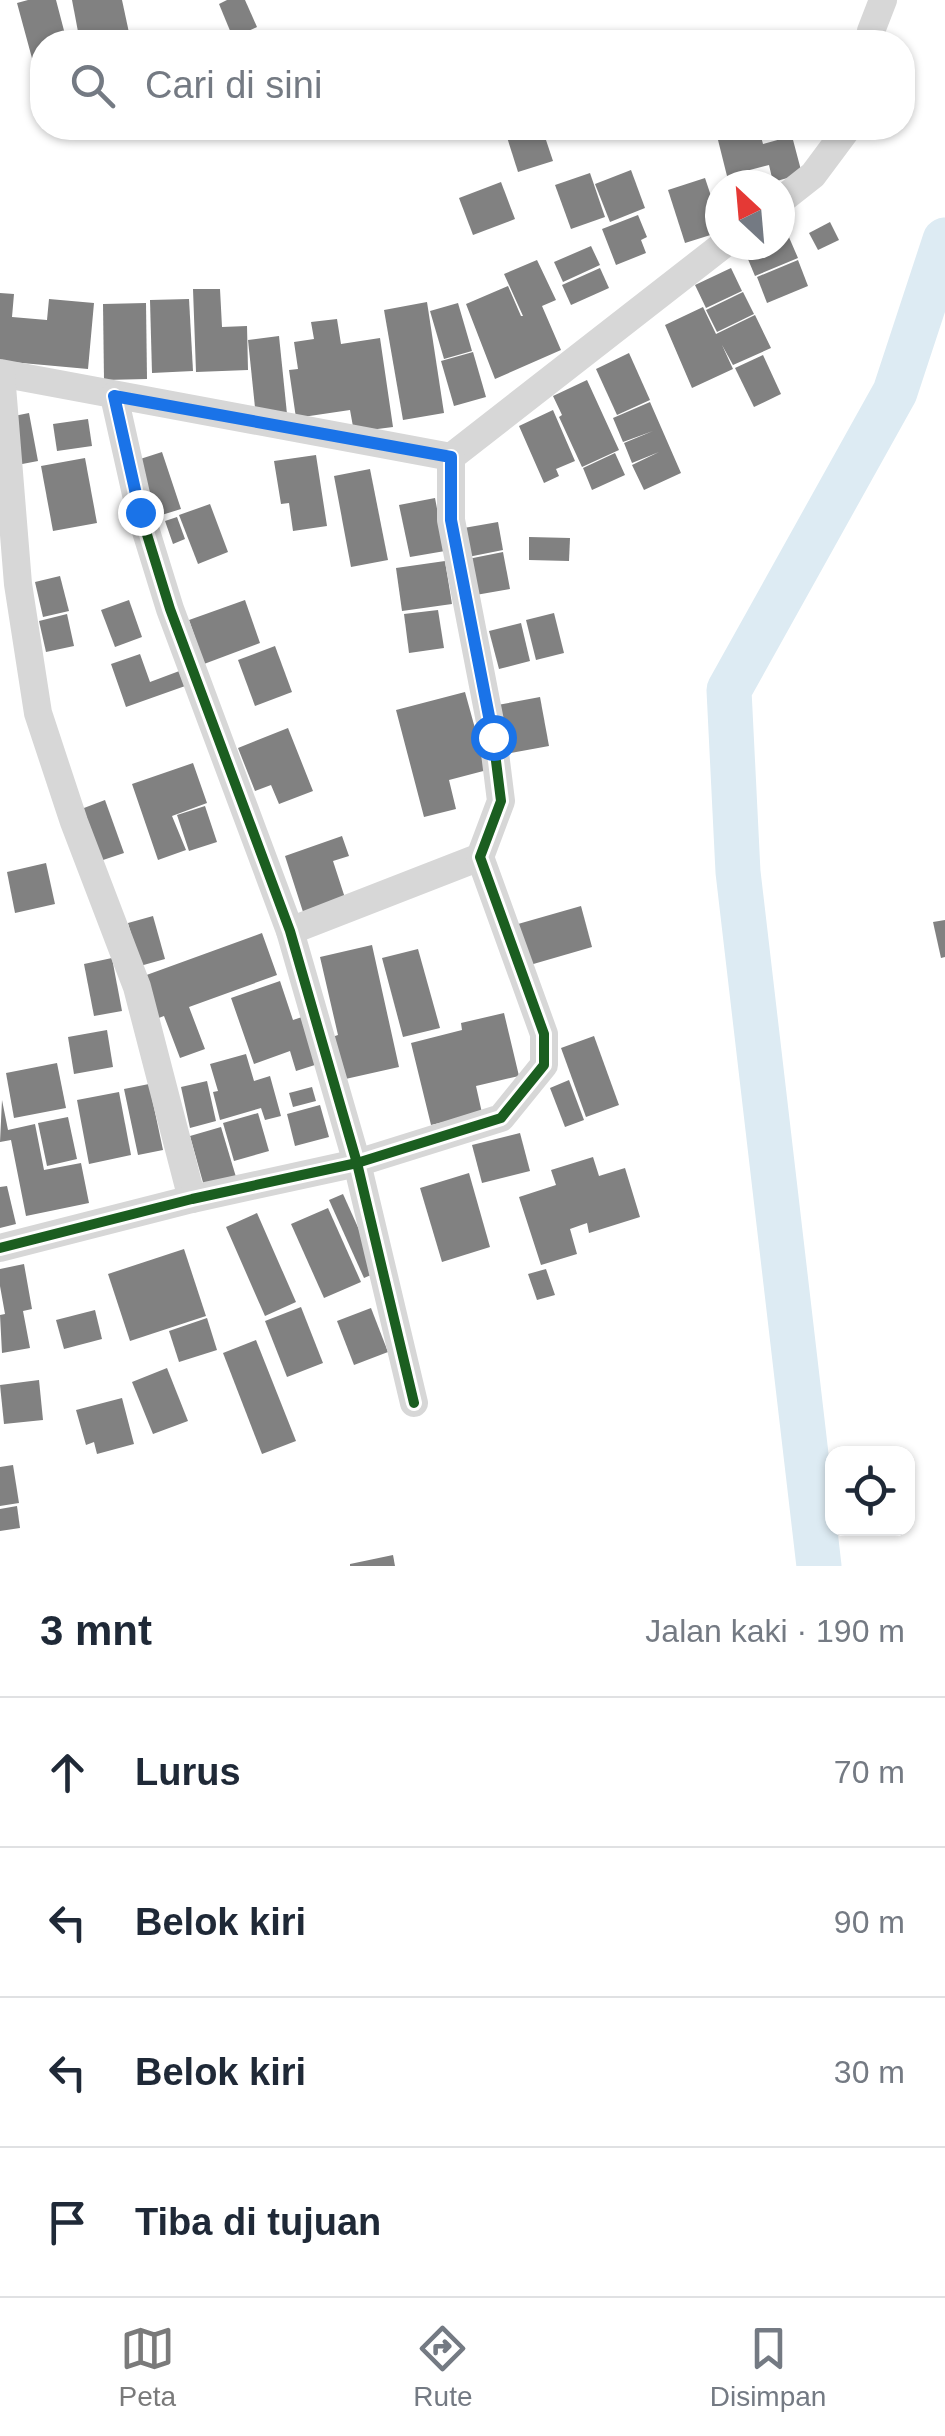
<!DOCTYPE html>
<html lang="id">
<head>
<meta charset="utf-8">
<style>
	:root { --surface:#fff; --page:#f2f2f3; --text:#1f2937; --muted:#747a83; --line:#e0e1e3; --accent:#7a7a7a }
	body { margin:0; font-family:Helvetica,sans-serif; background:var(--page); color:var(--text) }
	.controls { position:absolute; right:30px; bottom:30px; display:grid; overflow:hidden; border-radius:20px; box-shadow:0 2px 8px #0004 }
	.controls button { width:90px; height:90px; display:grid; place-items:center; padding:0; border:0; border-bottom:2px solid var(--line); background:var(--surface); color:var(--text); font:50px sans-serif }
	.compass { position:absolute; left:705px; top:170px; width:90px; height:90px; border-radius:50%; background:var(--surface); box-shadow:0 2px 8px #0004; rotate:334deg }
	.stop { position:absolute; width:30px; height:30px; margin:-22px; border:8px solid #1a73e8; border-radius:50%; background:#fff }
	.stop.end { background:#1a73e8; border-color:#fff; box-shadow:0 2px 10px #0008 }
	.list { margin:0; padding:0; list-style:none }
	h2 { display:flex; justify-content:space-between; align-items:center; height:130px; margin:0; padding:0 40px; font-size:42px }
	h2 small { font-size:32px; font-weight:400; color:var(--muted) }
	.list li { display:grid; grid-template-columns:65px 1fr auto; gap:30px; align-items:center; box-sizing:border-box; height:150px; padding:0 40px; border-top:2px solid var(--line) }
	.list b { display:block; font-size:38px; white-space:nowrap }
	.list em { font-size:32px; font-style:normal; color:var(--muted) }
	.icon { flex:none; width:55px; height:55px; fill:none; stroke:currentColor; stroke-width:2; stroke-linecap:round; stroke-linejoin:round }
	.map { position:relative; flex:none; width:945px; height:1566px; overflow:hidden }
	.search { position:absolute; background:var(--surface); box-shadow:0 2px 8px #0004; left:30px; right:30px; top:30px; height:110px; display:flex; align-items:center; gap:25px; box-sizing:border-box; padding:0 35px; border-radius:40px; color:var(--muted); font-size:38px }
	.sheet { height:730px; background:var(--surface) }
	nav { display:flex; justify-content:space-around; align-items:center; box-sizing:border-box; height:140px; border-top:2px solid var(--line); background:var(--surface); font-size:28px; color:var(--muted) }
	nav a { display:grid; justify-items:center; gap:5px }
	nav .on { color:var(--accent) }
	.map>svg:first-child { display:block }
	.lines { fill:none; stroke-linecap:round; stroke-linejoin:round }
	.river { stroke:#ddebf3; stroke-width:45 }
	.building { fill:#818181 }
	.street { stroke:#d7d7d7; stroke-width:28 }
	.cycleway-casing { stroke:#fff; stroke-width:16 }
	.cycleway { stroke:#1b5e20; stroke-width:10 }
	.route { stroke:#1a73e8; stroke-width:12 }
</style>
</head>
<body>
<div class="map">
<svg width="945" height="1566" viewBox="0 0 945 1566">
	<rect width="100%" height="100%" fill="#fff"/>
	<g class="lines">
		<polyline class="river" points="819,1566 738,872 729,690 895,392 945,240"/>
	</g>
	<g class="building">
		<polygon points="28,0 56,0 67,42 42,42 42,72 36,73 17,3"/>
		<polygon points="72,0 122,0 131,42 80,42"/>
		<polygon points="227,0 245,0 257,27 233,38 219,4"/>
		<polygon points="515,128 542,128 553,161 518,172 505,131"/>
		<polygon points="759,129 763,144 792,136 802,174 773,182 769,165 727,176 718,140"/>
		<polygon points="631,170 645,208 610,222 595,184"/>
		<polygon points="590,173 605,217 571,229 555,185"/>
		<polygon points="705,178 720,223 720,232 685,243 668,190"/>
		<polygon points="501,182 515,219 473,235 459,198"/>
		<polygon points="638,215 647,237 641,240 646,253 616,265 602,229"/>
		<polygon points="830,222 839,240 818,250 809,233"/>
		<polygon points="788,235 798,258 755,276 745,252 763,245 780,245 780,238"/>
		<polygon points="591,246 600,265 563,282 554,262"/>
		<polygon points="537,260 556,300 542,306 561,350 495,379 466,304 508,286 521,316 523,316 504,274"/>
		<polygon points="798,260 808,286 767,303 757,277"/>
		<polygon points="600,268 609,288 571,305 562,285"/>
		<polygon points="731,268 742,291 706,308 695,285"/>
		<polygon points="193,289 220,289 222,327 247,326 248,370 196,372"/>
		<polygon points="743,292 754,314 717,332 706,310"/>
		<polygon points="0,293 14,294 12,317 47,320 49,299 94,303 88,369 0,361"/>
		<polygon points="189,299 193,371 152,373 150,300"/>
		<polygon points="427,302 444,413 403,420 384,310"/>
		<polygon points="146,303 147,379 104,380 103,304"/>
		<polygon points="458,303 472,351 444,359 430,311"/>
		<polygon points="703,307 716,334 755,315 771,348 733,365 722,345 733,369 692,388 665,325"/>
		<polygon points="337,319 341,344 380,338 393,427 354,432 350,410 296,418 289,370 298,369 294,342 314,339 311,322"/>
		<polygon points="279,336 287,414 256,417 248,340"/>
		<polygon points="473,352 486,397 454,406 441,361"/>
		<polygon points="629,353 650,400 617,415 596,369"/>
		<polygon points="763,355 781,394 754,407 735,368"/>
		<polygon points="587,380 619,450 582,467 559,417 562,415 553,396"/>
		<polygon points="650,402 681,473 644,490 632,465 659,452 632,463 624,443 653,431 623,442 613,418"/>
		<polygon points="553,410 575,461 556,469 559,476 544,483 519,426"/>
		<polygon points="29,413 38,461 17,465 9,417"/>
		<polygon points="88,419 92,446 57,451 53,424"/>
		<polygon points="162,452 181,509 152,518 134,461"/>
		<polygon points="615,453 625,475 592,490 583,468"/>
		<polygon points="316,455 327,526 293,531 289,503 281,504 274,461"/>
		<polygon points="85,458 97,523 53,531 41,466"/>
		<polygon points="370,469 388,560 351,567 334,476"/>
		<polygon points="435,498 445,551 410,557 399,505"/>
		<polygon points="210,504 228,552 198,564 179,515"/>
		<polygon points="177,517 185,539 173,544 165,521"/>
		<polygon points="498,522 503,550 463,558 458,529"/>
		<polygon points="529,537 570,538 569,561 529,560"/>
		<polygon points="503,552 510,589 470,596 463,560"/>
		<polygon points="445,561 452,604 402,611 396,568"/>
		<polygon points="60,576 69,611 43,617 35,582"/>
		<polygon points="129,600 142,637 115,647 101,610"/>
		<polygon points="245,600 260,643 204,664 189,620"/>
		<polygon points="438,610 444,648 409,653 404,614"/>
		<polygon points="554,613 564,653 536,660 526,620"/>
		<polygon points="67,614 74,646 46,652 39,621"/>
		<polygon points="521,623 530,661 499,669 489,631"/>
		<polygon points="275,646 292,692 255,706 238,660"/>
		<polygon points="140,654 150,682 182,670 188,685 126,707 111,664"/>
		<polygon points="465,692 476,732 481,730 491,769 449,780 456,809 424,817 396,710"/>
		<polygon points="540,697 549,746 500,755 492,706"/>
		<polygon points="288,728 313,791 279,804 271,785 255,791 238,748"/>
		<polygon points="193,763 207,803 172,816 186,850 158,860 132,784"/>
		<polygon points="105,800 124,853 94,863 76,811"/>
		<polygon points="205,806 217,842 189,851 177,815"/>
		<polygon points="342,836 349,856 333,861 346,901 304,915 285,856"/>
		<polygon points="46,863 55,904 15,913 7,872"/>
		<polygon points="581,906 592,947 523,967 511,926"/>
		<polygon points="153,916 165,959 140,966 128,923"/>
		<polygon points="945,920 945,957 941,958 933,922"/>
		<polygon points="262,933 277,975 189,1007 205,1049 180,1058 164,1016 156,1019 141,977"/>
		<polygon points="372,945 399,1067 341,1080 332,1037 338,1035 320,957"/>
		<polygon points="418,949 440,1028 403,1037 382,958"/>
		<polygon points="112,958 122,1011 94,1016 84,964"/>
		<polygon points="280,981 293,1020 302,1017 318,1064 296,1071 290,1051 254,1064 231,998"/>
		<polygon points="504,1013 519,1076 476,1086 482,1113 431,1125 411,1043 462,1030 461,1023"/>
		<polygon points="107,1030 113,1067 74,1074 68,1037"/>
		<polygon points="594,1036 619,1105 586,1117 561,1048"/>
		<polygon points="246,1054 254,1081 270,1076 281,1116 265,1120 261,1108 220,1120 213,1092 218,1091 210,1064"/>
		<polygon points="57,1063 66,1108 14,1118 6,1073"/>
		<polygon points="569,1080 584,1120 565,1127 550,1088"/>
		<polygon points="207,1081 216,1121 190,1128 181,1087"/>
		<polygon points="149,1084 163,1150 138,1155 124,1089"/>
		<polygon points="312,1087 316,1101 293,1107 289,1093"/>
		<polygon points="119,1092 131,1155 89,1164 77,1100"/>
		<polygon points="2,1100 8,1130 35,1124 44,1170 81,1163 89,1203 26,1216 11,1140 0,1142"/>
		<polygon points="320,1105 329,1137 295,1146 287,1114"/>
		<polygon points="258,1113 269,1151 234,1161 223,1123"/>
		<polygon points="68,1117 77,1159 47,1166 38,1123"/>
		<polygon points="221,1127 236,1177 204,1186 190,1136"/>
		<polygon points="520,1133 530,1171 482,1183 472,1145"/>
		<polygon points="593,1157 599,1176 625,1168 640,1217 589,1233 587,1223 570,1229 577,1254 541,1265 519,1197 556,1185 551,1170"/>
		<polygon points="469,1173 490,1247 442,1262 420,1188"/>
		<polygon points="7,1186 16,1224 0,1228 0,1187"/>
		<polygon points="343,1194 378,1272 364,1278 329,1200"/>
		<polygon points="328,1208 361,1282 324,1298 291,1224"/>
		<polygon points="257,1213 296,1302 265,1316 226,1227"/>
		<polygon points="184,1249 206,1316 130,1341 108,1274"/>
		<polygon points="24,1264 32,1309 23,1311 30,1348 2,1353 0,1315 5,1314 0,1286 0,1269"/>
		<polygon points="546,1269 555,1295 537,1300 528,1274"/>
		<polygon points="301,1307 323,1363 287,1377 265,1321"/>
		<polygon points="371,1308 388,1352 354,1365 337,1321"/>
		<polygon points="95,1310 102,1339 64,1349 56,1320"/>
		<polygon points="207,1318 217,1350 179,1362 169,1331"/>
		<polygon points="256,1340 296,1441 262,1454 223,1353"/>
		<polygon points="167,1368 188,1421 153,1434 132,1382"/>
		<polygon points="39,1380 43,1420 4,1424 0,1385"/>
		<polygon points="122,1398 134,1444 97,1454 94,1442 86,1445 76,1410"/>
		<polygon points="13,1465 19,1503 0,1506 0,1467"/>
		<polygon points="17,1506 20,1528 0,1531 0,1509"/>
		<polygon points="393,1555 395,1566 350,1566 350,1564"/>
	</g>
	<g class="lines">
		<g class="street">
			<polyline points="870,42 871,31 883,0"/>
			<polyline points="780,201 813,175 848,128"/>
			<polyline points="0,373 451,457 723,245"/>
			<polyline points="1,374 18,584 38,713 74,822 137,987 192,1199"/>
			<polyline points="114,396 140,512 170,609 290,931 357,1163 414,1403"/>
			<polyline points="290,931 480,857"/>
			<polyline points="0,1248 192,1199 357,1163 501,1118 544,1065 544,1034 480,857 501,801 493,737 451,520 451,457"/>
		</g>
		<defs>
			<g id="cycleway">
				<polyline points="114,396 140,512 170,609 290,931 357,1163 414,1403"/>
				<polyline points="0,1248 192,1199 357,1163 501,1118 544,1065 544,1034 480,857 501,801 493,737 451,520 451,457"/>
			</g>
		</defs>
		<use href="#cycleway" class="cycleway-casing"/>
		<use href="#cycleway" class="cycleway"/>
	</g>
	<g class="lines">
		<polyline class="route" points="140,512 114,396 451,457 451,520 493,737"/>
	</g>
</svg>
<div class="controls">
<button><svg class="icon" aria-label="locate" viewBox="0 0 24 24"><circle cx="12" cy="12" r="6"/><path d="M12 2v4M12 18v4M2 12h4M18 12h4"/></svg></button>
</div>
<svg class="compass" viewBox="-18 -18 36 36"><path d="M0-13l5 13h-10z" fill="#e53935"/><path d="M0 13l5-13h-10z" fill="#747a83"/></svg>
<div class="stop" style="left:493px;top:737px"></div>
<div class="stop end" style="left:140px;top:512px"></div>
<div class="search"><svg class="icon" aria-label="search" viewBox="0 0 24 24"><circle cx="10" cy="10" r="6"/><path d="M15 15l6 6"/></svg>Cari di sini</div>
</div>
<section class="sheet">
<h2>3 mnt<small>Jalan kaki · 190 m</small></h2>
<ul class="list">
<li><svg class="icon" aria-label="ahead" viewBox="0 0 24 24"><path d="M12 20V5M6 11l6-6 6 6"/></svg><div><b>Lurus</b></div><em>70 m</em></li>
<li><svg class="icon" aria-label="left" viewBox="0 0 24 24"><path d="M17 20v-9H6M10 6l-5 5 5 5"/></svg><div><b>Belok kiri</b></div><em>90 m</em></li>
<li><svg class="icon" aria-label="left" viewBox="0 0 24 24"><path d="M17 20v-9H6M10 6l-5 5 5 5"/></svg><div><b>Belok kiri</b></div><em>30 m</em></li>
<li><svg class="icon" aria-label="arrive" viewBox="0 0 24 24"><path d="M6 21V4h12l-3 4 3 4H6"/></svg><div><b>Tiba di tujuan</b></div></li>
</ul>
</section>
<nav>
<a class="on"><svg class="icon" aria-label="map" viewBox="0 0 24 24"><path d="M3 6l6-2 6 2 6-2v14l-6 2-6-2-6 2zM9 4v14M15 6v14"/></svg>Peta</a>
<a><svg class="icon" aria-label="directions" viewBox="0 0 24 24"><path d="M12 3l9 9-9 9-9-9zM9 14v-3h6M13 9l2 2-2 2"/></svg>Rute</a>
<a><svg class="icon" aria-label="saved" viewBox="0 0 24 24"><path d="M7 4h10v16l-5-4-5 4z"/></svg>Disimpan</a>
</nav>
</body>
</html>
